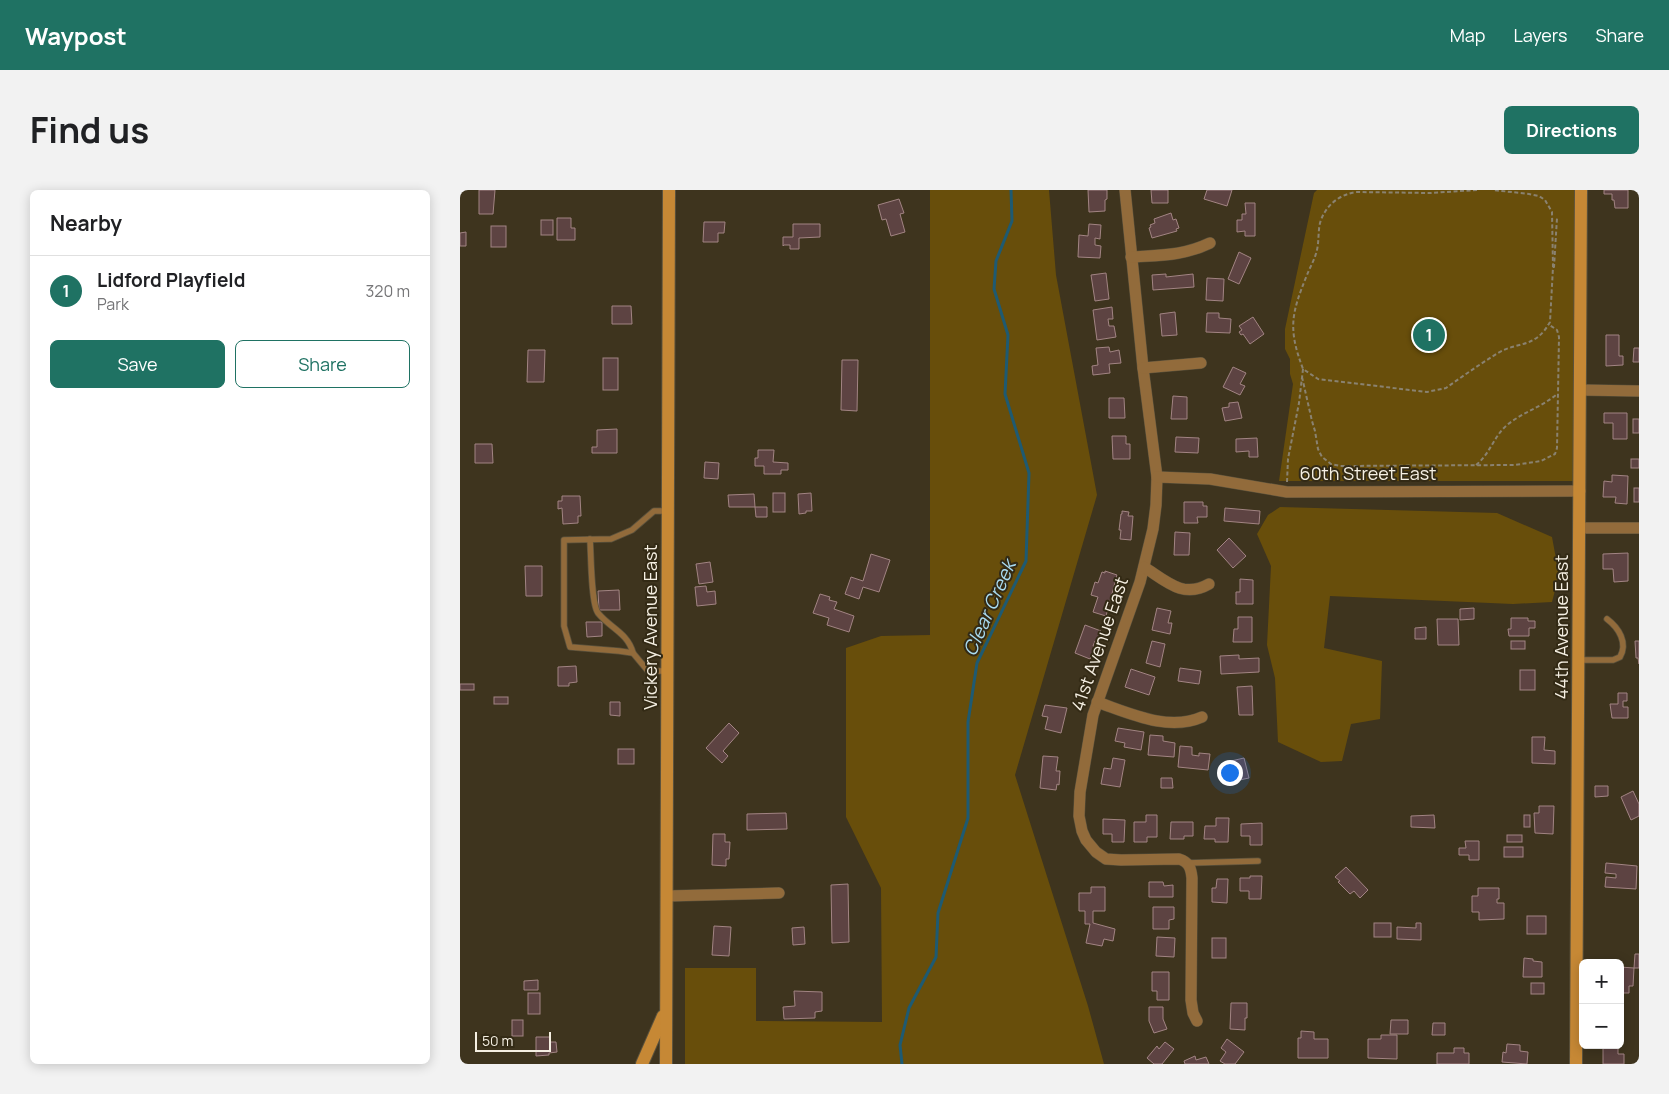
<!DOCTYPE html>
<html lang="en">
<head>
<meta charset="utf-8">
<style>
	:root { --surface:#fff; --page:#f2f2f2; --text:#202124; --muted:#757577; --line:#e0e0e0; --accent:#1f7263 }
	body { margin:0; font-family:Manrope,sans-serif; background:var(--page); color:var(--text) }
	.controls { position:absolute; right:15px; bottom:15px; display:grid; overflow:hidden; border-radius:8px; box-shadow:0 2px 12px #0003 }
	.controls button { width:45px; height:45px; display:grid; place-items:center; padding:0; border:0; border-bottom:1px solid var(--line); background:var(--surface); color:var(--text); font:25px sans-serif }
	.scale { position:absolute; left:15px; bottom:12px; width:76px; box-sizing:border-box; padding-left:5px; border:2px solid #f5efe2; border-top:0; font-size:14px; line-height:18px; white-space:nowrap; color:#f5efe2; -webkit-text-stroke:4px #332a15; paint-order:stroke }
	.you { position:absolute; left:769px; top:582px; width:18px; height:18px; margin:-12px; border:4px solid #fff; border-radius:50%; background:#1a73e8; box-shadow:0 0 0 8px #1a73e833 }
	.badge { display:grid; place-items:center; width:32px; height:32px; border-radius:50%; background:var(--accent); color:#fff; font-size:16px; font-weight:700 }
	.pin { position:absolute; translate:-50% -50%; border:2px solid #fff; box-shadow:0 1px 5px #0006 }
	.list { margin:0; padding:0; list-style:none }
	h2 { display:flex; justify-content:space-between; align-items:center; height:65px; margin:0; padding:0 20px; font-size:21px }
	h2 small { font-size:16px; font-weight:400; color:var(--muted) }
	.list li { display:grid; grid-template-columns:32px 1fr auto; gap:15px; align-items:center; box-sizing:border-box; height:70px; padding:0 20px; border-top:1px solid var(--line) }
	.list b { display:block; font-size:19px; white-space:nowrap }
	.list p { margin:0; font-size:16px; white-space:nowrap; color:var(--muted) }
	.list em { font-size:16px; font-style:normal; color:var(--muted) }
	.actions { display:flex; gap:10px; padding:15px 20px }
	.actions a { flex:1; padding:11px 0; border:1px solid var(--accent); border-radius:8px; text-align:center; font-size:18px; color:var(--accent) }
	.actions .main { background:var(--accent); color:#fff }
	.map { position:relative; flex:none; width:1179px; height:874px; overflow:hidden; border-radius:8px }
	header { display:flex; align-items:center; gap:30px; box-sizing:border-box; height:70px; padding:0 25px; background:var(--accent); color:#fff }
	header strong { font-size:24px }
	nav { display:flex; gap:28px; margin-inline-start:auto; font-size:18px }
	.intro { display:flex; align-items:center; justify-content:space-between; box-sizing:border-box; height:120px; padding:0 30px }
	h1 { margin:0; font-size:35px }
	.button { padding:12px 22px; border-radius:8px; background:var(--accent); color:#fff; font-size:18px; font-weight:700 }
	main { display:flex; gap:30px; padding:0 30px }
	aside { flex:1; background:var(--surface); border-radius:8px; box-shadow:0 2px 12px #0003 }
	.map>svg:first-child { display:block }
	.green { fill:#684e0b }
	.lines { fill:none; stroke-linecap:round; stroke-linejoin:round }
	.stream { stroke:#1e5a72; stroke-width:3 }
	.building { fill:#5d4342; stroke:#a28483 }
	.lane-casing { stroke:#5b523d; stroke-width:7 }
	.street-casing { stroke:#5b523d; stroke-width:12 }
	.secondary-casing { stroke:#5b523d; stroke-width:14 }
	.path { stroke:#8a8270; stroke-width:2; stroke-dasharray:4 2.5; stroke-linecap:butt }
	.lane { stroke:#926b3b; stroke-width:5.5 }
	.street { stroke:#926b3b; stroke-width:11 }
	.secondary { stroke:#c68835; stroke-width:12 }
	.labels { text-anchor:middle; stroke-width:4; stroke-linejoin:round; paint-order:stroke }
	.street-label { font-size:18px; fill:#f5efe2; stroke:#332a15 }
	.water-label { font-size:19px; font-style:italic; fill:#a9dbf1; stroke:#332a15 }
</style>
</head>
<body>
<header>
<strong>Waypost</strong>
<nav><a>Map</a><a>Layers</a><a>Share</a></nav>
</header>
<div class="intro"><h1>Find us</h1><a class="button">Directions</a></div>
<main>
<aside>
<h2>Nearby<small></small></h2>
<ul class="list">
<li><span class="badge">1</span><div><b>Lidford Playfield</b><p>Park</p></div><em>320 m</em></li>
</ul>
<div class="actions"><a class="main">Save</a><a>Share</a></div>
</aside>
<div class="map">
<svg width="1179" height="874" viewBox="0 0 1179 874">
	<rect width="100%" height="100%" fill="#3e341e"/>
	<g class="green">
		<polygon points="470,0 589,0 596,85 637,305 555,585 628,816 644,874 225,874 225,778 296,778 296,831 422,832 421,698 386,627 386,458 421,446 470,445"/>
		<polygon points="857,0 1114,0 1114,291 819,291 833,194 830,184 830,169 825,159 825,139 854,3"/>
		<polygon points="820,317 1037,323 1092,347 1099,385 1092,412 1053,414 870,406 864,458 922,471 920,529 891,534 882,571 861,572 818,552 815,488 807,455 811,376 797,344 808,325"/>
	</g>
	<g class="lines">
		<polyline class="stream" points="442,874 440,855 449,818 476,767 478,723 508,628 508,532 517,473 566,371 569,283 545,204 548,145 534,99 536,71 552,31 551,0"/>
	</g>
	<g class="building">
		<polygon points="19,0 35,0 33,24 19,24"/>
		<polygon points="628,0 647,0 647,9 645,10 645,21 629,22"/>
		<polygon points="691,0 708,0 708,13 692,13"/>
		<polygon points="747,0 772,0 767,16 744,9"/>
		<polygon points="1144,0 1168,0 1168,18 1155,18 1154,10 1152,10 1152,4 1144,4"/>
		<polygon points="439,9 444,23 440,24 445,42 431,46 426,29 422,30 418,15"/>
		<polygon points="785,13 795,13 795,46 785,46 785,41 777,42 777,30 782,30 782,24 786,24"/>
		<polygon points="711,23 713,30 716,29 719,38 716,39 717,41 692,48 689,38 691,37 690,35 695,33 694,29"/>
		<polygon points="97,28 111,28 111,38 115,38 115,50 97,50"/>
		<rect x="81" y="30" width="12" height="15"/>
		<polygon points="244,32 265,32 264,43 258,43 258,52 243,52"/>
		<polygon points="333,34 360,34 360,47 339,48 339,59 330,59 330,55 324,55 323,56 323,47 333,47"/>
		<polygon points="629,34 641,35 640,49 635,48 635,55 641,56 640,68 618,67 619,45 628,46"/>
		<rect x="31" y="36" width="15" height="21"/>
		<polygon points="6,42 6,56 0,56 0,43"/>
		<polygon points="779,62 791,68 779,94 768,89"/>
		<polygon points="646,83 649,109 635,111 631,85"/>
		<polygon points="706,84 706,87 733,84 734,97 693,100 692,85"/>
		<polygon points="747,88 764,89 763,111 746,110"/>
		<polygon points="152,116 171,116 172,134 152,134"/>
		<polygon points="652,117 653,129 648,129 649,136 654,136 656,147 637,150 633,120"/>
		<polygon points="715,122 717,145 702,146 700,124"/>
		<polygon points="747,123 759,123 759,128 771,129 770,143 746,142"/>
		<polygon points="793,127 804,144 790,154 783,144 781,145 779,142 782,140 779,136"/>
		<polygon points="1146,145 1159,145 1159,166 1163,166 1163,175 1146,176"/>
		<polygon points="649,157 650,162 659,160 661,173 649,174 650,183 633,185 632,176 638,175 636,158"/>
		<polygon points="1174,158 1179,158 1179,172 1173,172"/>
		<polygon points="68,160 85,160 84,192 67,192"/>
		<rect x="143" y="168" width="15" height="32"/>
		<polygon points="382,170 398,170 397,221 381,220"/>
		<polygon points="773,177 786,183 780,194 785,196 780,205 763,197"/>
		<polygon points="713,206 727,207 727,229 711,229"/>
		<polygon points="649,208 664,208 665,228 649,228"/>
		<polygon points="778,212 782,228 765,231 762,218 769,217 769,213"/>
		<polygon points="1144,223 1167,223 1167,249 1153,249 1153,233 1144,233"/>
		<rect x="1173" y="229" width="6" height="14"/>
		<polygon points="157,239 157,263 132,263 132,257 137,257 137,240"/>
		<polygon points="652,246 666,246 666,254 670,254 670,269 653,269"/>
		<polygon points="716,247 739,248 738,263 715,262"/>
		<polygon points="797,248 798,267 789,267 789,261 776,262 776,249"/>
		<polygon points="15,254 32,254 33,273 15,273"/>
		<polygon points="298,260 314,260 313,272 328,273 328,280 321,280 321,284 304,284 304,276 295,276 295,268 298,268"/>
		<rect x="1171" y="269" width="8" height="9"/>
		<polygon points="245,272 259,273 258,289 244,288"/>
		<polygon points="1152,285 1168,286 1167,314 1155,313 1156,307 1143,307 1144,291 1152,292"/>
		<rect x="1174" y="298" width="5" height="14"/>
		<rect x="313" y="303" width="12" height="19"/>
		<polygon points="351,303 352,321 346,321 346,323 339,324 338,304"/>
		<polygon points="294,304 295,317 269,317 268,305"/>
		<polygon points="102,306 120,306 121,326 118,326 118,333 103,334 102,318 98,319 98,311 102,311"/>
		<polygon points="724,312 743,312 743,316 747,316 747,327 737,327 738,333 724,333"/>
		<polygon points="295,317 307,317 307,327 296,327"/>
		<polygon points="765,318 800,321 799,334 764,331"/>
		<polygon points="662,321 669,322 668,326 673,326 671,350 660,349 661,340 659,340 661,324 662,324"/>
		<polygon points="715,342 730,343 729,365 714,365"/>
		<polygon points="769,348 786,366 773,378 757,360"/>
		<polygon points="1168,363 1168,391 1154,392 1153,379 1143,379 1143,364"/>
		<polygon points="411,364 430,370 419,402 403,397 399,409 385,404 391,387 403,391"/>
		<polygon points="250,372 253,392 239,394 236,374"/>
		<polygon points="65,376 82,376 82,406 66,406"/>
		<polygon points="645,381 657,385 646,426 633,422 638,407 631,405 635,392 638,393 642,382 645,383"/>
		<polygon points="780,389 793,390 793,414 776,414 776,402 780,402"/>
		<polygon points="246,396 247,402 255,401 256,414 237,416 235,397"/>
		<polygon points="159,400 160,420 139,420 138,401"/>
		<polygon points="360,404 370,407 369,410 377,412 374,419 394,426 389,442 367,435 369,428 353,423"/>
		<polygon points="697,418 711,421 708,433 712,433 710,444 692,440"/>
		<polygon points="1014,418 1014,429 1000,430 1000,419"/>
		<polygon points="778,427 792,427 792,452 773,452 774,439 778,439"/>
		<polygon points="1051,428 1068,428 1068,431 1075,431 1075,438 1069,438 1069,446 1049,446 1048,439 1051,439"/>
		<polygon points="977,429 998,429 999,455 978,455"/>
		<polygon points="126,432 142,432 142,446 127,447"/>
		<polygon points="625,435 641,441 637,452 635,451 633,456 635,457 630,469 615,463"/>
		<polygon points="966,437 966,449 955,449 955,438"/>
		<polygon points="692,451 705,454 700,477 686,473"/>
		<rect x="1051" y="451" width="14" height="8"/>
		<polygon points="1175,451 1179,451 1179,474 1178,468 1176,468"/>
		<polygon points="779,465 779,469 799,468 799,482 761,484 760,466"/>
		<polygon points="116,476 117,492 109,493 109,496 98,496 98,477"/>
		<polygon points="720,478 741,481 739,494 718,491"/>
		<polygon points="671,479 695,487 689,505 665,497"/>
		<rect x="1060" y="480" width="15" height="20"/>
		<rect x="0" y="494" width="14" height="6"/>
		<polygon points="792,496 793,525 779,525 777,497"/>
		<polygon points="1158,503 1167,503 1167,511 1163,511 1163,517 1168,517 1168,528 1152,528 1150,514 1158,514"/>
		<rect x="34" y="507" width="14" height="7"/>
		<polygon points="150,512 160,512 160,526 150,525"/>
		<polygon points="585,515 607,518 601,543 585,539 588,527 582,526"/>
		<polygon points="269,533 279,543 263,561 268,566 262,573 246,558"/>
		<polygon points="658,538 684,542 681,560 664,557 665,553 655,551"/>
		<polygon points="690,545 703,546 703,551 715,553 714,567 688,565"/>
		<polygon points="1072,547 1085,547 1084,560 1095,561 1095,574 1072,573"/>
		<polygon points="720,556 732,557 732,565 739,566 739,563 750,564 748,580 718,577"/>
		<rect x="158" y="559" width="16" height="15"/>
		<polygon points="583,566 598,567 596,581 600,581 599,595 597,594 596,600 580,598"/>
		<polygon points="653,568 665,570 660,597 641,594 644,578 651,579"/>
		<polygon points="784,568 789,588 765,593 762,579 773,577 771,571"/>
		<polygon points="701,588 712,588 713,598 701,598"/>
		<polygon points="1135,596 1148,596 1148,606 1135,607"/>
		<polygon points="1173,601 1179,614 1179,626 1171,630 1161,607"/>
		<polygon points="1079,616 1094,616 1093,644 1075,643 1074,623 1079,623"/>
		<polygon points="326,623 327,639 287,640 287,624"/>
		<polygon points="686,625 697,625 697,647 687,647 687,652 674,652 674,632 686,632"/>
		<polygon points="974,625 975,638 951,637 951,626"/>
		<rect x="1064" y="625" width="6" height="12"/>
		<polygon points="756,628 769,628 768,652 755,652 755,649 744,649 745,636 756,636"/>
		<polygon points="643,629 665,630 664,652 652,652 652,644 643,644"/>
		<polygon points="711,632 733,632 733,646 724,646 724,649 710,649"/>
		<polygon points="802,633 802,655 790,655 790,646 781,646 781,634"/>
		<polygon points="253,644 265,644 265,652 270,652 269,669 266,669 266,676 252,675"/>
		<rect x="1047" y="645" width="15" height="7"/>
		<polygon points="1005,651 1019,651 1019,670 1009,670 1009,665 999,665 999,658 1006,658"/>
		<rect x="1044" y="657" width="19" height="10"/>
		<polygon points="1146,673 1177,676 1176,699 1145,697 1146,687 1156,688 1156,684 1145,683"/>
		<polygon points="886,677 908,700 900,708 894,701 890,704 878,692 880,691 875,687"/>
		<polygon points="790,686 802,686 801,709 789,709 789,701 780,701 780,688 790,688"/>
		<polygon points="757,689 768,689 767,713 752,712 752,698 756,698"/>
		<polygon points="689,692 703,692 704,696 713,695 713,707 689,707"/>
		<polygon points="388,694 389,752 372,753 371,695"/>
		<polygon points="631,697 645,697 645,721 633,721 633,733 655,739 653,751 644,749 642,756 626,753 630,734 625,734 625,721 619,721 619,703 631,703"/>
		<polygon points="1018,698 1039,698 1039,709 1037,709 1037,713 1044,713 1044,729 1019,730 1019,722 1012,722 1012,706 1018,706"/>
		<polygon points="693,717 714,717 714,729 709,730 709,739 693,739"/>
		<rect x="1067" y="726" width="19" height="18"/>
		<rect x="914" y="733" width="17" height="14"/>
		<polygon points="956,733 961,733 961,750 937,749 937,737 956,738"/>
		<polygon points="254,736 271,737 269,766 252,765"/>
		<polygon points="344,737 345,754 333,755 332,738"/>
		<polygon points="697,747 715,748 714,767 696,766"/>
		<rect x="752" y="748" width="14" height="20"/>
		<polygon points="1175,764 1179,764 1179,778 1174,778"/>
		<polygon points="1064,768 1073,769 1073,771 1082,772 1082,787 1063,787"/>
		<polygon points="1160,777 1174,778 1173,796 1169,796 1169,803 1160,803"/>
		<polygon points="692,782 709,782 709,810 697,810 697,801 692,801"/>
		<polygon points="78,790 78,800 64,800 64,791"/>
		<rect x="1071" y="793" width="13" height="11"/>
		<polygon points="334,801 362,802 362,821 355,822 355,828 324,829 323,817 335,816"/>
		<rect x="68" y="803" width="12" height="21"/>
		<polygon points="771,813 787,813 787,828 785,828 785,840 770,839"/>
		<polygon points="689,817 703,817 703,829 707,839 694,843 689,831"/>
		<rect x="52" y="830" width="11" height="16"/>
		<polygon points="931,830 948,830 948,844 930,844"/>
		<polygon points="973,833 985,833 985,845 972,845"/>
		<polygon points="841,841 854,842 854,849 868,849 868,868 838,868 838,848 841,848"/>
		<polygon points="921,845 937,845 937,869 908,868 908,849 921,849"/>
		<polygon points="76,847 90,847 90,852 96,852 97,862 89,863 89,865 76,866"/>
		<polygon points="767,849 784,862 775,874 765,874 760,871 766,862 761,858"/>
		<polygon points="705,852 714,859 702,874 694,874 687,868 697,856 699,859"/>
		<polygon points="1047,854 1060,855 1060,861 1068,862 1067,874 1042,872 1043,862 1046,863"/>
		<polygon points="1143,855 1158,855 1158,864 1164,864 1164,874 1143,874"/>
		<polygon points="994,858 1004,858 1004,863 1009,863 1009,874 977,874 977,863 994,863"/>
		<polygon points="735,866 736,870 746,867 749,874 725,874 724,871"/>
	</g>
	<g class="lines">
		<defs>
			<g id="lane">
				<path d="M130,349C131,363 131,414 138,423C150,438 168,443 173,463"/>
				<path d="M1119,470H1153L1160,467C1168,453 1159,438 1147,429"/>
				<polyline points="208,481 188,481 173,463 159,461 110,457 104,436 104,350 151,349 172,340 194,321 208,321"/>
				<polyline points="727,673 798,671"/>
			</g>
			<g id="street">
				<path d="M665,0L683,178L697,287L696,315L693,339L680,392L633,525L620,602L619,626L622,641L626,650L636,662L646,669L661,670L719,669C729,672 731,678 732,688L731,810L733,823L737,831"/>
				<path d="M671,67C700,65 723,66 750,53"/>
				<polyline points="683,178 741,173"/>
				<polyline points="1120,200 1179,201"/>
				<polyline points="697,287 750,289 827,302 1120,301"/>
				<polyline points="1120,338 1179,338"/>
				<path d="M684,377C706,391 723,409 749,394"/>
				<path d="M637,512C669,523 708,542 742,527"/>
				<polyline points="207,706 319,703"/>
			</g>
			<g id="secondary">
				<polyline points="182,874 203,826"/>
				<polyline points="206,874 209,0"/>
				<polyline points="1116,874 1121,0"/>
			</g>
		</defs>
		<use href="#lane" class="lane-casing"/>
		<use href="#street" class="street-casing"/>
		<use href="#secondary" class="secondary-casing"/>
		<g class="path">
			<path d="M1017,0L970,3L896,2C878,5 865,16 860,33C858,42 859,51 857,60C855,69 850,77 847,85C831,124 828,139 843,179L858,189L967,202L986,198C1003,186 1020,174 1038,163C1058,151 1075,159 1090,132L1093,77L1092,22L1085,10L1079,6L1069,4L1033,0"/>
			<polyline points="1093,77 1094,77 1097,28"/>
			<polyline points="842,187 852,231 855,241 858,259 862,267 871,274 880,276 1055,275 1081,271 1095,264 1097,258 1099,147 1097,140 1088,134"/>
			<path d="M1016,275C1030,264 1034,246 1047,235C1063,222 1082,217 1097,204"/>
			<polyline points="827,292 828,269 839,213 843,179"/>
		</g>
		<use href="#lane" class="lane"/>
		<use href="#street" class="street"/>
		<use href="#secondary" class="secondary"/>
	</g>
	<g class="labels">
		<g class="street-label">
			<text x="908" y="290">60th Street East</text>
			<text transform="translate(191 437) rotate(-90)" y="6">Vickery Avenue East</text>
			<text transform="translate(1102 437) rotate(-90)" y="6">44th Avenue East</text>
			<text transform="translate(640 454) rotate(-71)" y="6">41st Avenue East</text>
		</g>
		<g class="water-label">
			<text transform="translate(529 418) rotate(-66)" y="7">Clear Creek</text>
		</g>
	</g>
</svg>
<div class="controls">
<button>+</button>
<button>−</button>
</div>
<div class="scale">50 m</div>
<div class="you"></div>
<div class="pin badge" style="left:969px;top:145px">1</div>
</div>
</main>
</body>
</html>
